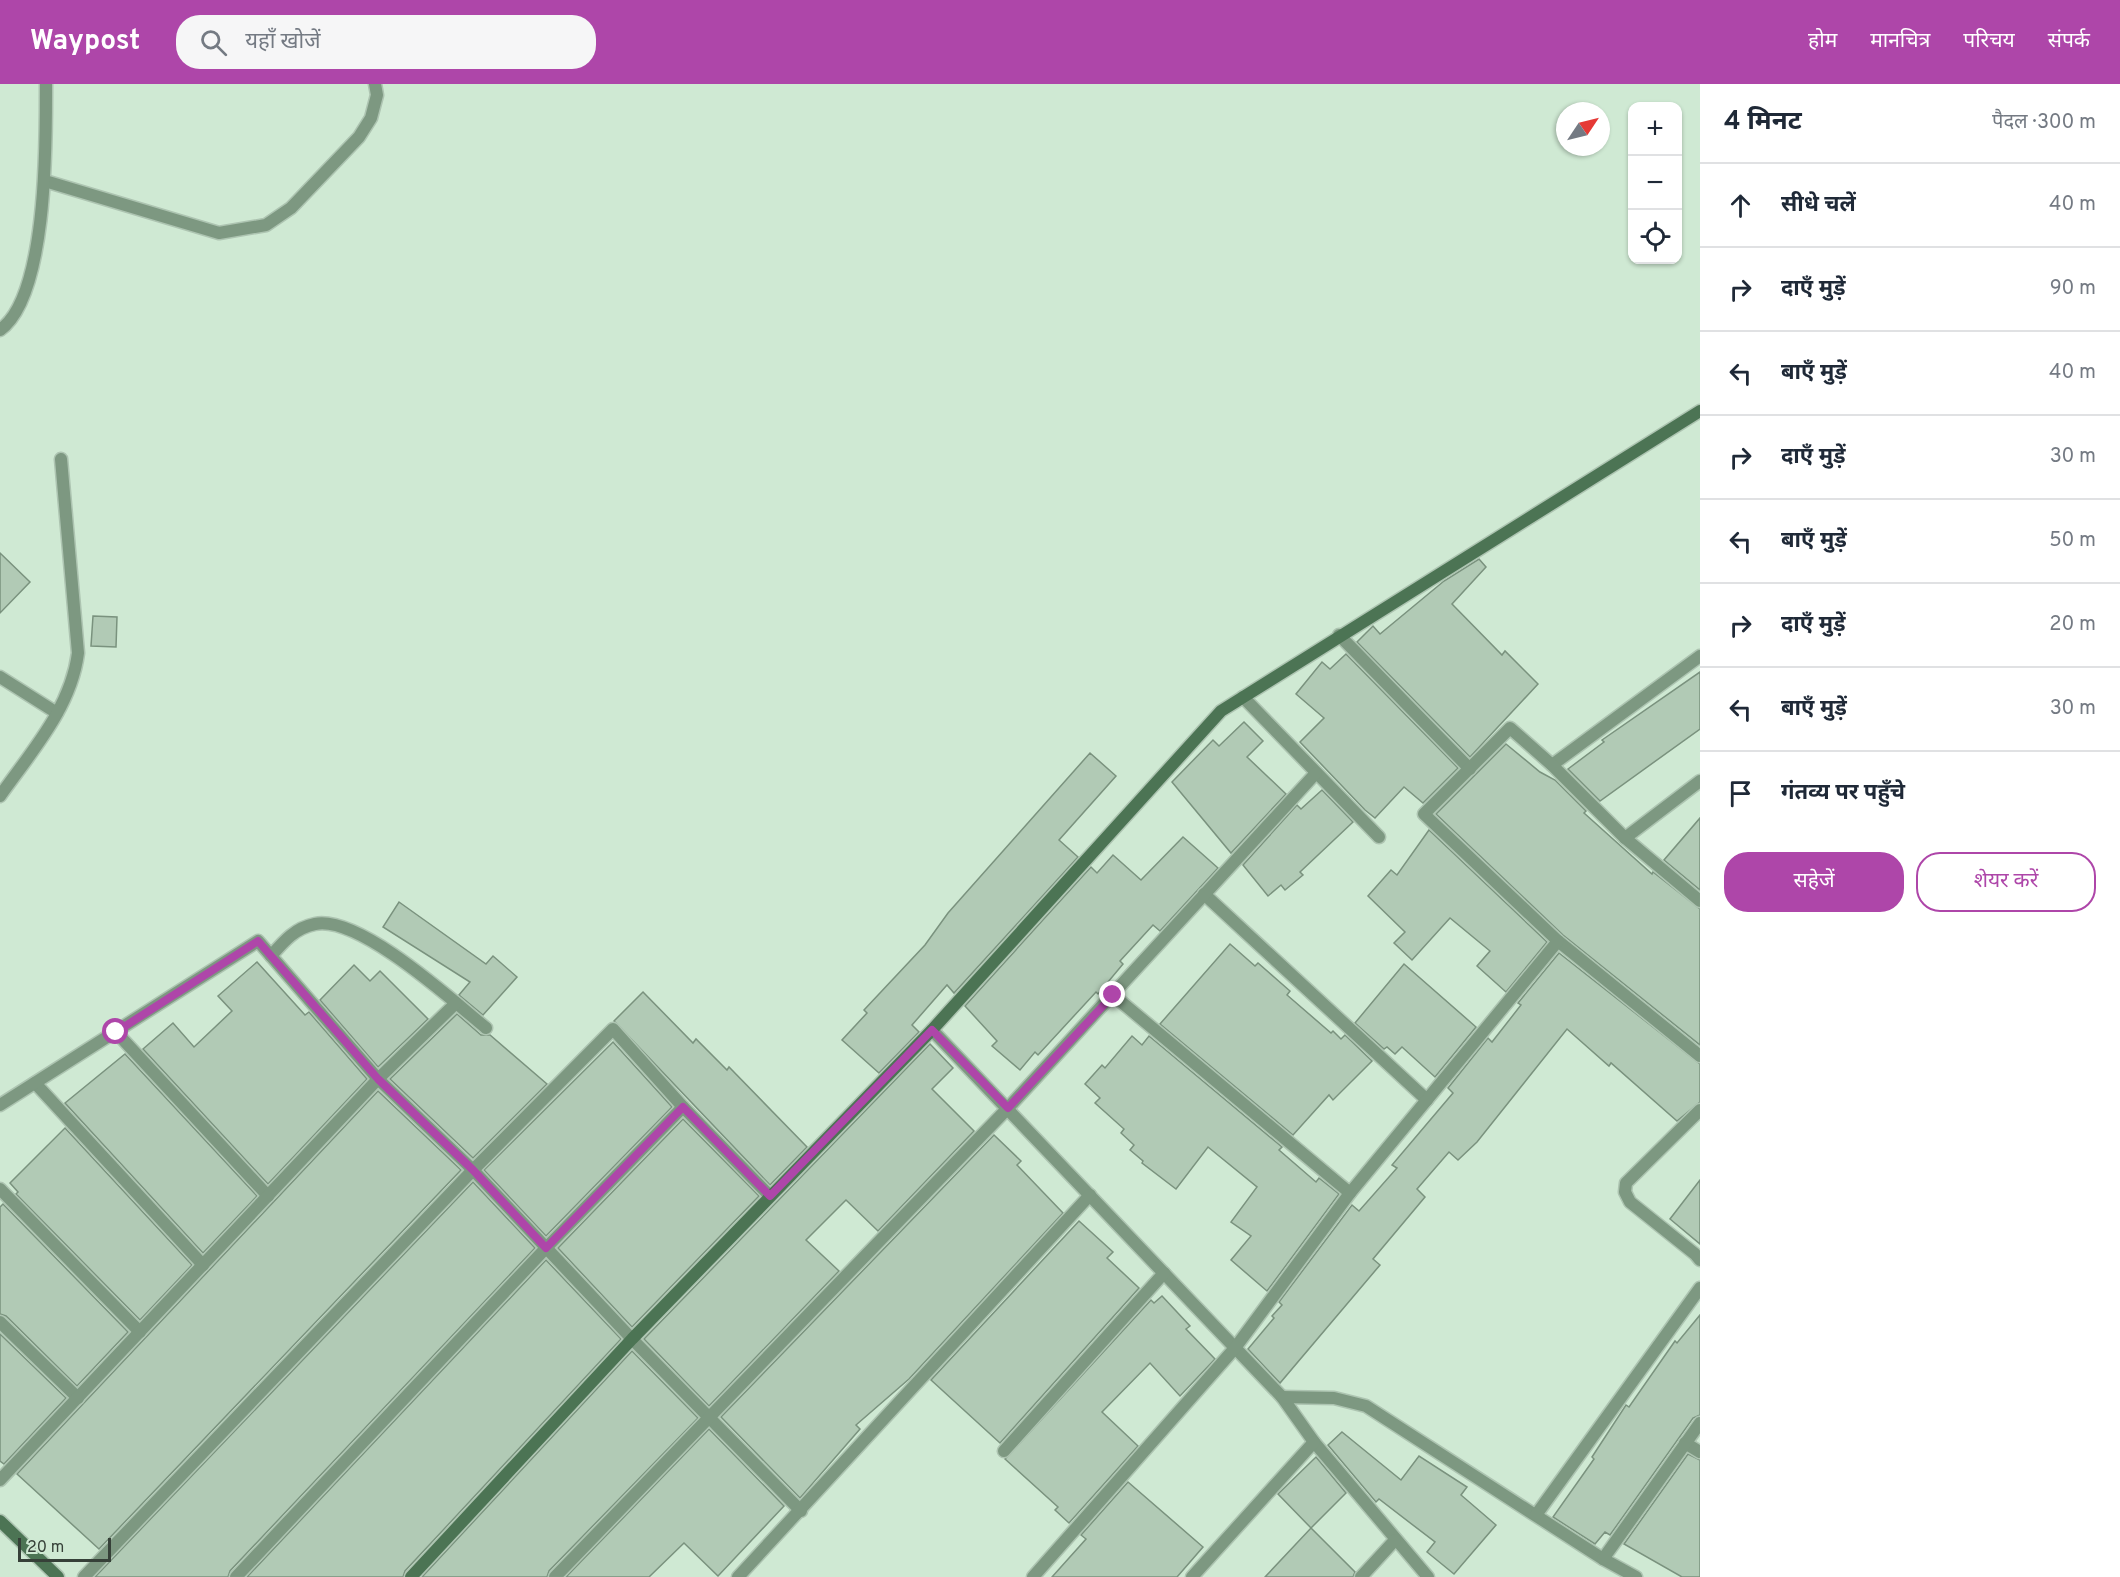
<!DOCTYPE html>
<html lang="hi">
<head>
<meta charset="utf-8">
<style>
	:root { --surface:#fff; --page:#f6f6f7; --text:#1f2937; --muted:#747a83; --line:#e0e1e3; --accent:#ae46a9 }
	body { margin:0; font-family:Overpass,"Noto Sans Devanagari",sans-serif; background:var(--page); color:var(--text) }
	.controls { position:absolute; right:18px; top:18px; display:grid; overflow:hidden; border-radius:12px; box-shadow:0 2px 4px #0004 }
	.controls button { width:54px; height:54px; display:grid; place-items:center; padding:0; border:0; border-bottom:2px solid var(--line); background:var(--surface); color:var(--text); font:30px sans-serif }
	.compass { position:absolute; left:1556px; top:18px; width:54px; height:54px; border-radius:50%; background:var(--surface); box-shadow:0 2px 4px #0004; rotate:55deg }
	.scale { position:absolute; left:18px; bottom:15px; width:93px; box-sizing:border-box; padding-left:6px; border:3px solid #364038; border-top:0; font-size:16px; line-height:21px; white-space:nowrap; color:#364038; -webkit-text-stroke:4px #cfe9d3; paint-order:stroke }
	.stop { position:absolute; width:18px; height:18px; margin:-14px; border:4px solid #ae46a9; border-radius:50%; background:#fff }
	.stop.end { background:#ae46a9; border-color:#fff; box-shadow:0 2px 6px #0008 }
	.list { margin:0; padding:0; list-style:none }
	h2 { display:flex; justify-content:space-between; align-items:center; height:78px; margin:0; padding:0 24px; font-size:26px }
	h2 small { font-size:20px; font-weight:400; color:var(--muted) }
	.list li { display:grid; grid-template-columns:39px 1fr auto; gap:18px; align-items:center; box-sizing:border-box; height:84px; padding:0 24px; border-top:2px solid var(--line) }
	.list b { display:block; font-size:22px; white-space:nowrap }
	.list em { font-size:20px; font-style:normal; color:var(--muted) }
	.actions { display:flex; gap:12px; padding:18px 24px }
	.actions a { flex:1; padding:14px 0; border:2px solid var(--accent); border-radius:24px; text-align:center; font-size:21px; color:var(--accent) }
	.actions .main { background:var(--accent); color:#fff }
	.icon { flex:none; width:33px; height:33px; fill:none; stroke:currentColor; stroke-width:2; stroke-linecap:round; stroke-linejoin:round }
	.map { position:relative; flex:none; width:1700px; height:1493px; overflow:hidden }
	header { display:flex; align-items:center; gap:36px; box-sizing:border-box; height:84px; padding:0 30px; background:var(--accent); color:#fff }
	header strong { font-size:28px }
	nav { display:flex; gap:33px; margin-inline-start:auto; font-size:21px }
	.search { width:420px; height:54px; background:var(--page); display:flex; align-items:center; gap:15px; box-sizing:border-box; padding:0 21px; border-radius:24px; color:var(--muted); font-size:22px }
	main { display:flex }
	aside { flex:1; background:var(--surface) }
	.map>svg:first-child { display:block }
	.building { fill:#b1cab5; stroke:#7a927e; stroke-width:1.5 }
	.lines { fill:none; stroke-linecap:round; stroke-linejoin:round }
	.lane-casing { stroke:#adc4b1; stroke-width:15 }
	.street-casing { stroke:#adc4b1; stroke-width:15 }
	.secondary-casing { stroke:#adc4b1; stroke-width:15 }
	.lane { stroke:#7d9881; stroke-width:12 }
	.street { stroke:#7d9881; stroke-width:12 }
	.secondary { stroke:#4c7454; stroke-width:12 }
	.route { stroke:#ae46a9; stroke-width:8 }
</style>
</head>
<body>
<header>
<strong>Waypost</strong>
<div class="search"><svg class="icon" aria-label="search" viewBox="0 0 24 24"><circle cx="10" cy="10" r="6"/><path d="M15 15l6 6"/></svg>यहाँ खोजें</div>
<nav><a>होम</a><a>मानचित्र</a><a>परिचय</a><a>संपर्क</a></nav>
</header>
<main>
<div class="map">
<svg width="1700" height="1493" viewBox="0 0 1700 1493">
	<rect width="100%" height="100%" fill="#cfe9d3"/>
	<g class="building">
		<polygon points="0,469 30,498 0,529"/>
		<polygon points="1479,475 1486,483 1452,520 1502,571 1505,567 1538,600 1470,673 1357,558 1373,542 1380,550 1444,497"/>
		<polygon points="93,532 117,533 116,563 91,562"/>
		<polygon points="1346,570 1458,684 1423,719 1404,703 1375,734 1365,726 1300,658 1324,634 1296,610 1322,578 1330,585"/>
		<polygon points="1700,588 1700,645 1600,717 1568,685 1604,658 1602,656"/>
		<polygon points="1244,638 1263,657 1247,673 1286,710 1231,769 1172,698 1213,656 1219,662"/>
		<polygon points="1506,660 1540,688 1555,696 1586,727 1584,729 1652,790 1653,788 1700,825 1700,961 1563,851 1436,730"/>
		<polygon points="1090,669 1116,692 1059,756 1078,773 954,909 947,901 912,941 919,948 879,989 842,956 867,929 864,926 925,861 948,829"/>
		<polygon points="1322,706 1353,738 1300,788 1303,791 1285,806 1281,801 1268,812 1243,781 1297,721 1301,725"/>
		<polygon points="1700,734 1700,806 1664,776"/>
		<polygon points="1429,746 1547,858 1506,908 1477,882 1490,867 1450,834 1412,876 1394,859 1405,848 1368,812 1391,786 1397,791"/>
		<polygon points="1183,753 1218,784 1160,847 1153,841 1120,877 1123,880 1098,910 1096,908 1038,971 1035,968 1020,986 992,962 997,957 965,922 1091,783 1097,789 1113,771 1141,796"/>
		<polygon points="399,818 486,880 493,872 517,893 483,931 459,911 470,898 383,843"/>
		<polygon points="1230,860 1255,882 1258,879 1290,907 1287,911 1331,949 1333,947 1341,955 1345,951 1372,977 1333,1016 1329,1011 1293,1051 1160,940"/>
		<polygon points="1559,869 1700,980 1700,1018 1677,1037 1611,979 1609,982 1567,945 1477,1058 1458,1076 1449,1068 1417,1105 1425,1113 1373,1175 1380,1181 1280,1299 1248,1265 1274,1234 1272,1232 1282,1221 1279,1218 1352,1121 1359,1127 1397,1084 1392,1081 1453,1009 1448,1004 1488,954 1492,958 1521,921 1518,919"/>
		<polygon points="257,878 305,931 309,928 367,995 268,1100 143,965 173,939 194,963 232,927 218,912"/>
		<polygon points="1404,880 1476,943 1435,993 1402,963 1395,970 1387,963 1384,965 1355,939"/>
		<polygon points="354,881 370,897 380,887 428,935 378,983 320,916"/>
		<polygon points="643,908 693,959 696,955 727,986 729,983 807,1063 770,1101 614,937"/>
		<polygon points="457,930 481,951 490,951 547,1000 473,1074 390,995"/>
		<polygon points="1132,952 1142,961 1149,952 1282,1063 1279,1066 1316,1098 1319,1094 1339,1110 1267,1207 1231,1176 1251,1152 1231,1138 1257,1103 1208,1063 1176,1105 1142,1079 1143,1077 1130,1066 1134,1061 1121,1049 1124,1045 1095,1019 1100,1014 1085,1000 1102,981 1105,984"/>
		<polygon points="613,958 672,1023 546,1152 484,1086"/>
		<polygon points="930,960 953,984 932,1005 974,1047 878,1147 846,1116 806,1156 839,1187 709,1322 644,1255"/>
		<polygon points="125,970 257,1112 203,1169 65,1019"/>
		<polygon points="378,1007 461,1086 99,1465 17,1390"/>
		<polygon points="683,1035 759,1112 632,1243 558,1164"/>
		<polygon points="65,1044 192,1181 140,1236 16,1110 18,1108 10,1099"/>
		<polygon points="994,1051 1021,1077 1017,1081 1063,1129 909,1295 856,1341 860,1345 800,1414 721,1333"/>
		<polygon points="1700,1096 1700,1160 1670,1135"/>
		<polygon points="473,1098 535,1164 230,1487 228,1493 95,1493"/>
		<polygon points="3,1120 128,1248 77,1302 6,1232 0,1230 0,1123"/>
		<polygon points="1079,1137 1113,1168 1107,1174 1139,1204 1000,1359 931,1296"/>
		<polygon points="546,1176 621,1255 405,1487 403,1493 247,1493"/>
		<polygon points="1162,1212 1190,1242 1186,1245 1215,1275 1180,1312 1150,1279 1102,1328 1138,1362 1069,1439 1055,1426 1058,1423 1005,1375 1151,1216 1154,1219"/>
		<polygon points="1700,1231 1700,1331 1693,1334 1610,1451 1605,1448 1595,1460 1553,1433 1594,1375 1592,1373 1626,1321 1629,1323 1675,1257 1677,1259"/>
		<polygon points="0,1250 66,1314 4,1380 0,1377"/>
		<polygon points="632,1267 698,1334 549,1487 547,1493 422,1493"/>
		<polygon points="709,1345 784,1422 718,1492 684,1459 649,1493 566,1493"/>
		<polygon points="1342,1348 1401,1396 1419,1372 1467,1403 1461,1411 1496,1441 1454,1490 1427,1468 1435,1458 1379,1415 1376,1418 1328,1361"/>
		<polygon points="1688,1370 1700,1376 1700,1493 1682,1493 1624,1460"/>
		<polygon points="1316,1373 1346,1409 1311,1444 1278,1410"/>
		<polygon points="1128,1398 1203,1463 1177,1493 1052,1493 1086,1455 1081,1451"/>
		<polygon points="1311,1444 1355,1488 1353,1493 1265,1493"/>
	</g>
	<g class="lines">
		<defs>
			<g id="lane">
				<polyline points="45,97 219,149 266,141 291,124 359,53 371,34 377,11 375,0"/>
				<path d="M0,246C48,212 46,55 46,0"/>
			</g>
			<g id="street">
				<polyline points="1339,551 1470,685"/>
				<polyline points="0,593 57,629"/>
				<polyline points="1243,613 1379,753"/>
				<polyline points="1552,681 1700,572"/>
				<path d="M0,712C31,668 71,624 78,569L61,375"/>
				<polyline points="1625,754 1700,697"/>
				<polyline points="1204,810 1427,1016"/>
				<polyline points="1700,817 1625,754 1552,681 1510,644 1424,730 1558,857 1700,972"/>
				<path d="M271,872C284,857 295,844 315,840C359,831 452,916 486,944"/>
				<polyline points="1113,911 1350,1109"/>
				<polyline points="932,946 1282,1313 1314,1358 1428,1493"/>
				<polyline points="116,948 268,1112"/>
				<polyline points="35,999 203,1181"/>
				<polyline points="0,1021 258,857 378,995 473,1086 632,1255 801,1427"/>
				<polyline points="1700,1026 1626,1099 1625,1108 1630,1118 1695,1170 1700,1176"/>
				<polyline points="0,1105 140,1248"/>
				<polyline points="0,1238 78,1314"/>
				<polyline points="1282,1313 1334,1314 1366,1322 1603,1475 1636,1493"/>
				<polyline points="1685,1359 1700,1368"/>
				<polyline points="1004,1367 1164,1189"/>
				<polyline points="0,1396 378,995 456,919"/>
				<polyline points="1536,1431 1700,1204"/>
				<polyline points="1603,1475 1700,1339"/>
				<polyline points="84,1493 473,1086 613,945 683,1023 770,1112"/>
				<polyline points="236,1493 546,1164 683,1023"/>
				<polyline points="555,1493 1008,1024 1316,689"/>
				<polyline points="738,1493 1090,1111"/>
				<polyline points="1033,1493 1235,1264 1350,1109 1558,857"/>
				<polyline points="1192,1493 1314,1358"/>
				<polyline points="1361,1493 1395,1456"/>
			</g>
			<g id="secondary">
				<polyline points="0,1437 58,1493"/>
				<polyline points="411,1493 632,1255 932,946 1221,627 1700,327"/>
			</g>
		</defs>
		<use href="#lane" class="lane-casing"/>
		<use href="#street" class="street-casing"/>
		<use href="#secondary" class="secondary-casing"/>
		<use href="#lane" class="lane"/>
		<use href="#street" class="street"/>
		<use href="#secondary" class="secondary"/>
	</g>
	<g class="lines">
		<polyline class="route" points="116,948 258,857 378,995 473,1086 546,1164 683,1023 770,1112 932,946 1008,1024 1113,911"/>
	</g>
</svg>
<div class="controls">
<button>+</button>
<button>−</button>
<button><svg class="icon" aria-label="locate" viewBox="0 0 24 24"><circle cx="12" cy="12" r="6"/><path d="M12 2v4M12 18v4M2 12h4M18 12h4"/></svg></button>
</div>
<svg class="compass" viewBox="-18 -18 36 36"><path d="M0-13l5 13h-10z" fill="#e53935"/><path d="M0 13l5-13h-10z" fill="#747a83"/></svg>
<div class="scale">20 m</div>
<div class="stop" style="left:116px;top:948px"></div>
<div class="stop end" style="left:1113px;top:911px"></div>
</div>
<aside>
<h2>4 मिनट<small>पैदल · 300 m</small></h2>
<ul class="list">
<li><svg class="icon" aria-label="ahead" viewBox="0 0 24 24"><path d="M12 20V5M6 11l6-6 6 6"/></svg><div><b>सीधे चलें</b></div><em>40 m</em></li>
<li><svg class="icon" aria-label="right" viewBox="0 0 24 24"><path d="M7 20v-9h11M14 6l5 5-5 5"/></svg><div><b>दाएँ मुड़ें</b></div><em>90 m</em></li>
<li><svg class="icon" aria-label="left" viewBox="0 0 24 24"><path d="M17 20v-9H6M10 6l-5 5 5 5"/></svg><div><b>बाएँ मुड़ें</b></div><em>40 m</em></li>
<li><svg class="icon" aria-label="right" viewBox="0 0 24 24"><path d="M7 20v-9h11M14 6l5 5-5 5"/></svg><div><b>दाएँ मुड़ें</b></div><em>30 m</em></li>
<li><svg class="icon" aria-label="left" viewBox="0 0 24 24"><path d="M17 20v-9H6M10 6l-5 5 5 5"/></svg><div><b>बाएँ मुड़ें</b></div><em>50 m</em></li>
<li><svg class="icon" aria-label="right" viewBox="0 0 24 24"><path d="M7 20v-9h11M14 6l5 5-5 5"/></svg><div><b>दाएँ मुड़ें</b></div><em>20 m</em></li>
<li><svg class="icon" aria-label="left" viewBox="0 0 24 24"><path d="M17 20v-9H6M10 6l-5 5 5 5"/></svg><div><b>बाएँ मुड़ें</b></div><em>30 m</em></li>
<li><svg class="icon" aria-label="arrive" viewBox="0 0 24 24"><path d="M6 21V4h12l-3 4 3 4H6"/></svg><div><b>गंतव्य पर पहुँचे</b></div></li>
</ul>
<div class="actions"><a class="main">सहेजें</a><a>शेयर करें</a></div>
</aside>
</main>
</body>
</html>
